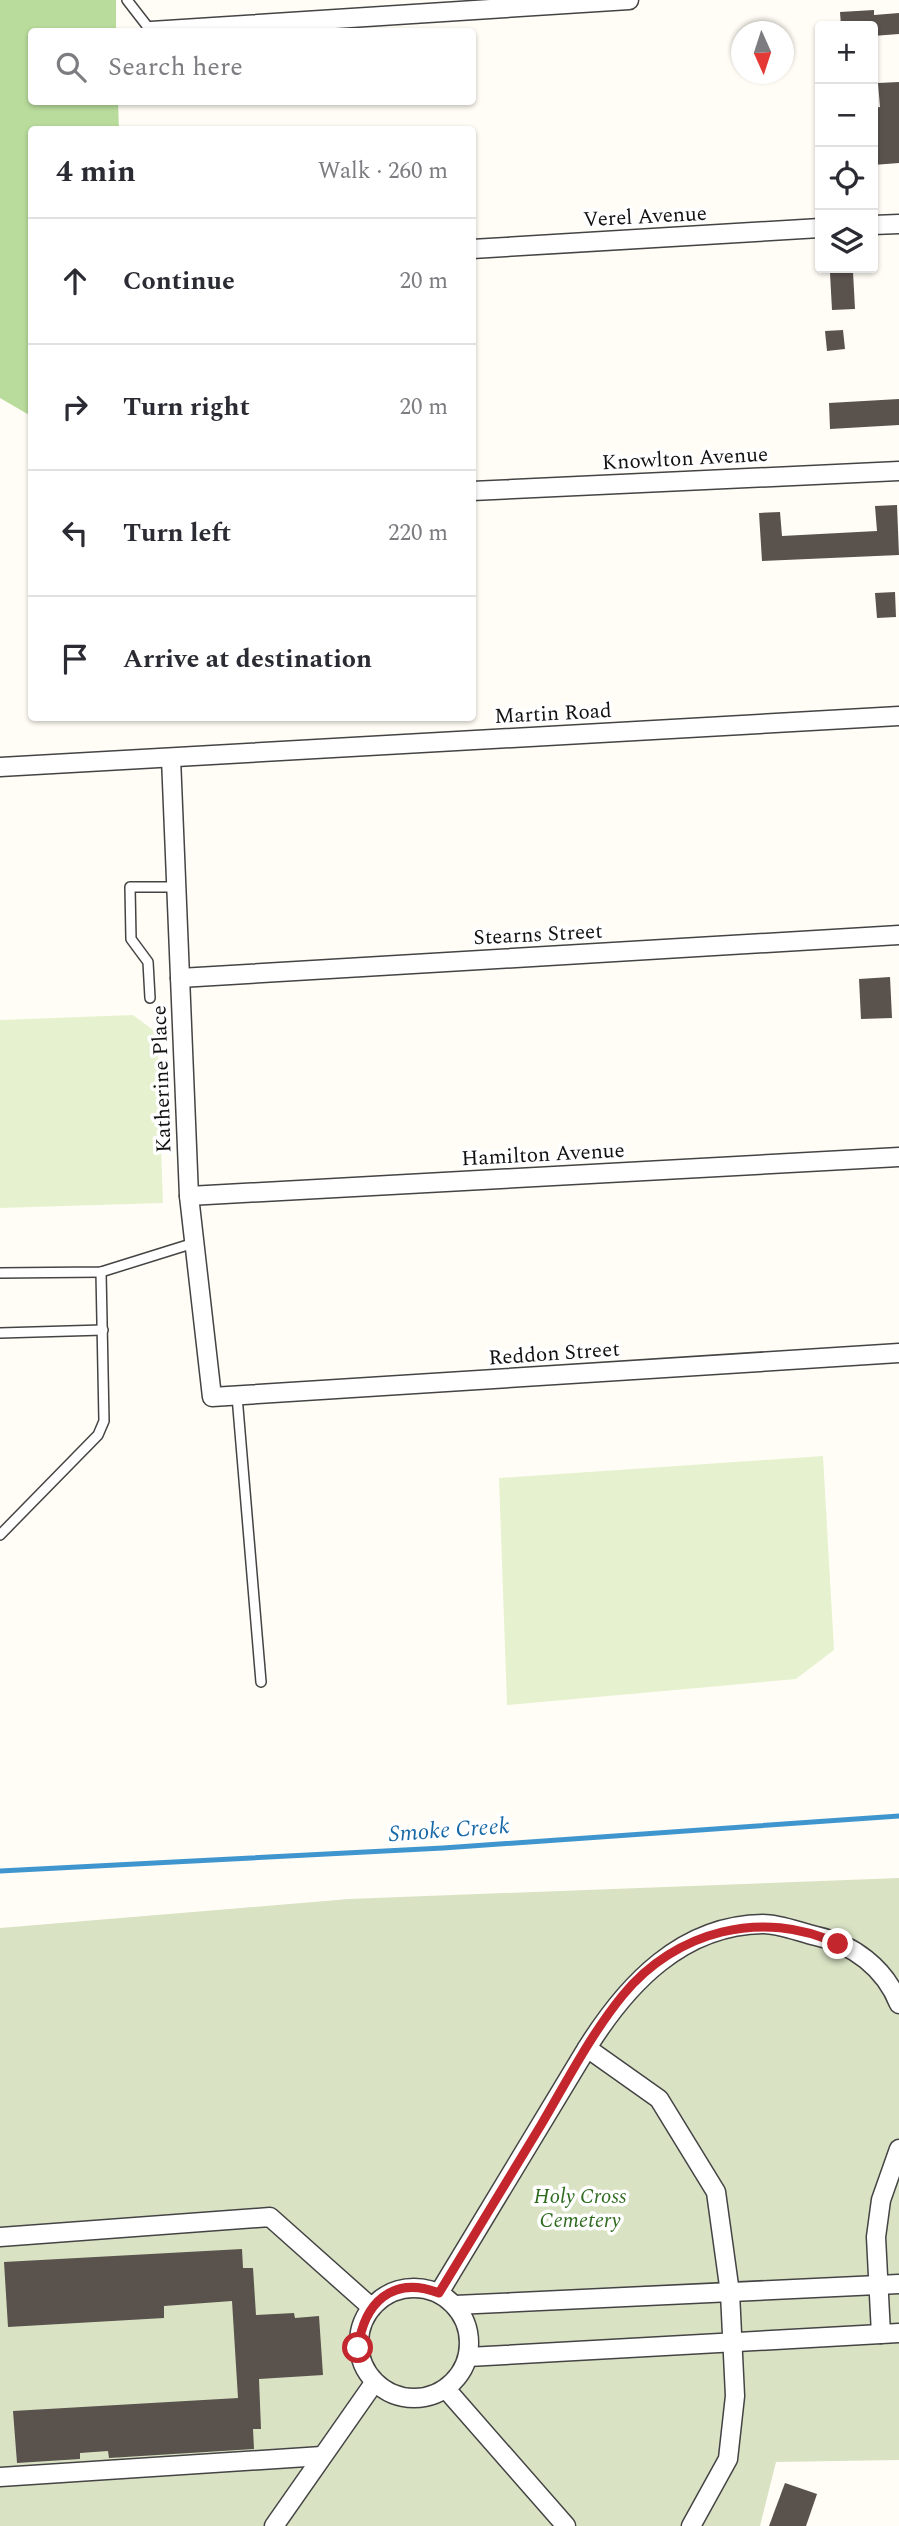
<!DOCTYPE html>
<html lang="en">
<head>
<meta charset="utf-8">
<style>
	:root { --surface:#fff; --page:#f2f2f3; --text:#2b2b33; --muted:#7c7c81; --line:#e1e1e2 }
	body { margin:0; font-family:Spectral,serif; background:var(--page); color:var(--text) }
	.controls { position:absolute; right:21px; top:21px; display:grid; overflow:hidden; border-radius:7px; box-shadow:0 2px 5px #0004 }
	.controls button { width:63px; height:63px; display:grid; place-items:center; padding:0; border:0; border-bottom:2px solid var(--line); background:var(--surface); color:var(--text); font:35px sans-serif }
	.compass { position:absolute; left:731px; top:21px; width:63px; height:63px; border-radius:50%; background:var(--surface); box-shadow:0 2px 5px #0004; rotate:177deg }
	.stop { position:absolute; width:21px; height:21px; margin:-16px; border:5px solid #c4262e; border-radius:50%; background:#fff }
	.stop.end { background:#c4262e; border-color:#fff; box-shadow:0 2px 7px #0008 }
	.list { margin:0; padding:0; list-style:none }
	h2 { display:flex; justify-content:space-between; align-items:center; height:91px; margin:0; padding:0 28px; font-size:30px }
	h2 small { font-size:23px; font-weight:400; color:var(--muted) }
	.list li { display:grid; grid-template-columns:46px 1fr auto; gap:21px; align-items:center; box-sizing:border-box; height:126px; padding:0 28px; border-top:2px solid var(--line) }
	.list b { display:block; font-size:26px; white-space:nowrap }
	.list em { font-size:23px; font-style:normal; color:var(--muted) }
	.icon { flex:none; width:38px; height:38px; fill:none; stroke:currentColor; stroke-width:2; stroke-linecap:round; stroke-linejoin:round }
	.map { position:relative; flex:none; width:899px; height:2526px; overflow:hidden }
	.search { position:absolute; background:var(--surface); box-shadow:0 2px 5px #0004; left:28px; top:28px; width:448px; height:77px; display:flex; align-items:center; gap:18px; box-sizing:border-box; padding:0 24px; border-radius:7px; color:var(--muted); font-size:26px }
	.panel { position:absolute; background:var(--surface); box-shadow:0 2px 5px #0004; left:28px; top:126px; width:448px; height:595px; border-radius:7px }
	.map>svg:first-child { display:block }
	.forest { fill:#b9dc9c }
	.cemetery { fill:#d9e3c4 }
	.pitch { fill:#e6f2cf }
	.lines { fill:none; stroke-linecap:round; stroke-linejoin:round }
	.stream { stroke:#3f96cf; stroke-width:5 }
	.building { fill:#5a524d }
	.lane-casing { stroke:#444; stroke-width:12 }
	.street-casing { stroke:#444; stroke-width:21 }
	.lane { stroke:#fff; stroke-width:9 }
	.street { stroke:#fff; stroke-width:18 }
	.route { stroke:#c4262e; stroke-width:9 }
	.labels { text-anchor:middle; stroke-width:7; stroke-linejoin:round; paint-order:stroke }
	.street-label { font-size:21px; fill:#111; stroke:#fff }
	.park-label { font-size:21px; font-style:italic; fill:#2f6b1f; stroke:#fff }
	.water-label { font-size:23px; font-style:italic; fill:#1768a6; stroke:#fff }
</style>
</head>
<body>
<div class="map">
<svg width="899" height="2526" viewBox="0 0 899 2526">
	<rect width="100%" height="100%" fill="#fffdf5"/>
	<polygon class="forest" points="0,0 116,0 116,31 32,32 32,102 118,102 119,129 32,130 31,416 0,398"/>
	<polygon class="cemetery" points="899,1878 899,2460 776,2462 760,2526 0,2526 0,1928 349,1899"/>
	<g class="pitch">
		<polygon points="133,1015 157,1033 163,1203 0,1208 0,1020"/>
		<polygon points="823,1456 834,1650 796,1679 507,1705 499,1478"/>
	</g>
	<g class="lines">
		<polyline class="stream" points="0,1871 443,1848 899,1816"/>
	</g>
	<g class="building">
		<polygon points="874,10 874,15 899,13 899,34 873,36 873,26 841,26 840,12"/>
		<polygon points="899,82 899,163 873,165 873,108 880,107 878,83"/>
		<polygon points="853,272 855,309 832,310 830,273"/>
		<polygon points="843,330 845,349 827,351 825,331"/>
		<polygon points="899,399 899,425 830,429 829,403"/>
		<polygon points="897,505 899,555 762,561 759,513 780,512 782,536 877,531 875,506"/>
		<polygon points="895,592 896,617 877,618 875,593"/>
		<polygon points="890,977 892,1018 861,1019 859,979"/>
		<polygon points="242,2249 243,2268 253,2268 256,2315 294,2313 295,2318 319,2316 323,2375 259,2379 261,2429 253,2429 254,2449 109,2458 108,2451 80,2453 80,2459 17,2463 13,2411 238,2398 232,2301 164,2306 164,2318 8,2327 4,2262"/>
		<polygon points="785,2483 817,2494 806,2526 769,2526"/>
	</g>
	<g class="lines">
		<defs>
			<g id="lane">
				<polyline points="127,0 151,31"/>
				<polyline points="150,998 148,962 131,939 130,887 176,887"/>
				<polyline points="0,1273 101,1272 194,1243"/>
				<polyline points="0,1333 103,1330"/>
				<polyline points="237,1396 261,1682"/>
				<polyline points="0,1535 98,1435 104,1421 101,1272"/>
			</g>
			<g id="street">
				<polyline points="151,31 629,0"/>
				<polyline points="873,225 899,224"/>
				<polyline points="472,249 820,228"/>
				<polyline points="472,491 899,471"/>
				<polyline points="171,758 189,1196 212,1397 899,1353"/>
				<polyline points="0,767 899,716"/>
				<polyline points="180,978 899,935"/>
				<polyline points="189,1196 899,1157"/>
				<path d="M587,2048C627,1984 682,1925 763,1924C780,1924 799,1932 816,1936C853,1944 885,1968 899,2004"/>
				<polyline points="0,2237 270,2217 371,2307"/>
				<circle cx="414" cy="2343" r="55"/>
				<polyline points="439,2293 587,2048 659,2099 716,2192 730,2293 735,2396 728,2459 691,2526"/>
				<polyline points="455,2305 899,2284"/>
				<polyline points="881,2334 876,2237 881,2200 899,2149"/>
				<polyline points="468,2357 899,2333"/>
				<polyline points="446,2389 566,2526"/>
				<polyline points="0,2477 322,2456"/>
				<polyline points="274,2526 374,2383"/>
			</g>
		</defs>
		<use href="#lane" class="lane-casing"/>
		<use href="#street" class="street-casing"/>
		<use href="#lane" class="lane"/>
		<use href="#street" class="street"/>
	</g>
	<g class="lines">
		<path class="route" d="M358,2348C364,2303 392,2275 439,2293C473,2237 507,2181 541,2125C567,2081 591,2034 623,1995C675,1931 763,1908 838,1944"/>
	</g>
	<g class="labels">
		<g class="street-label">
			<text transform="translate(645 216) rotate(-3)" y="7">Verel Avenue</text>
			<text transform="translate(685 458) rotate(-3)" y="7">Knowlton Avenue</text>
			<text transform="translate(553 713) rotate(-3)" y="7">Martin Road</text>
			<text transform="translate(538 934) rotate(-3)" y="7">Stearns Street</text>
			<text transform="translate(161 1079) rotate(-92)" y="7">Katherine Place</text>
			<text transform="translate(543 1154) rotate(-3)" y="7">Hamilton Avenue</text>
			<text transform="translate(554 1353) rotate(-4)" y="7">Reddon Street</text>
		</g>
		<g class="park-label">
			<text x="580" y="2203">Holy Cross<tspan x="580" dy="24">Cemetery</tspan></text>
		</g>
		<g class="water-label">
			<text transform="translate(449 1829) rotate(-4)" y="8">Smoke Creek</text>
		</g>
	</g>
</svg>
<div class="controls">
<button>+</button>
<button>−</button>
<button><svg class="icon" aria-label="locate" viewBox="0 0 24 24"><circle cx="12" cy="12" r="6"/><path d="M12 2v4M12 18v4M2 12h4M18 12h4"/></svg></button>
<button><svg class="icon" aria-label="layers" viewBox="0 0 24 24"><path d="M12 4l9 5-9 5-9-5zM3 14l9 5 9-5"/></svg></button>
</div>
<svg class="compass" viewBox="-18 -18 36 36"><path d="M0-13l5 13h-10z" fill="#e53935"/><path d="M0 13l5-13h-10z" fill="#7c7c81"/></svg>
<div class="stop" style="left:358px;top:2348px"></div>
<div class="stop end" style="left:838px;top:1944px"></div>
<div class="search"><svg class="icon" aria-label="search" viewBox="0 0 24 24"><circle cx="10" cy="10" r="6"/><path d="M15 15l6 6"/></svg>Search here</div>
<section class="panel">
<h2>4 min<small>Walk · 260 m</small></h2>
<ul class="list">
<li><svg class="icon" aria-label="ahead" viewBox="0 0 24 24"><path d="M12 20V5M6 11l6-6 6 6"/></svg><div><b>Continue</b></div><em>20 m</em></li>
<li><svg class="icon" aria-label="right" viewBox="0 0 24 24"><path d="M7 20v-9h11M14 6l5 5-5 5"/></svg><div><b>Turn right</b></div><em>20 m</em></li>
<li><svg class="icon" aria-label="left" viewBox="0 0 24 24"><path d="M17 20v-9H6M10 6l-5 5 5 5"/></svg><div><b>Turn left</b></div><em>220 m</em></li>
<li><svg class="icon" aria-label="arrive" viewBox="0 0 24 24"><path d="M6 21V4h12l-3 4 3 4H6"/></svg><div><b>Arrive at destination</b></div></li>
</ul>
</section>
</div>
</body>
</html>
